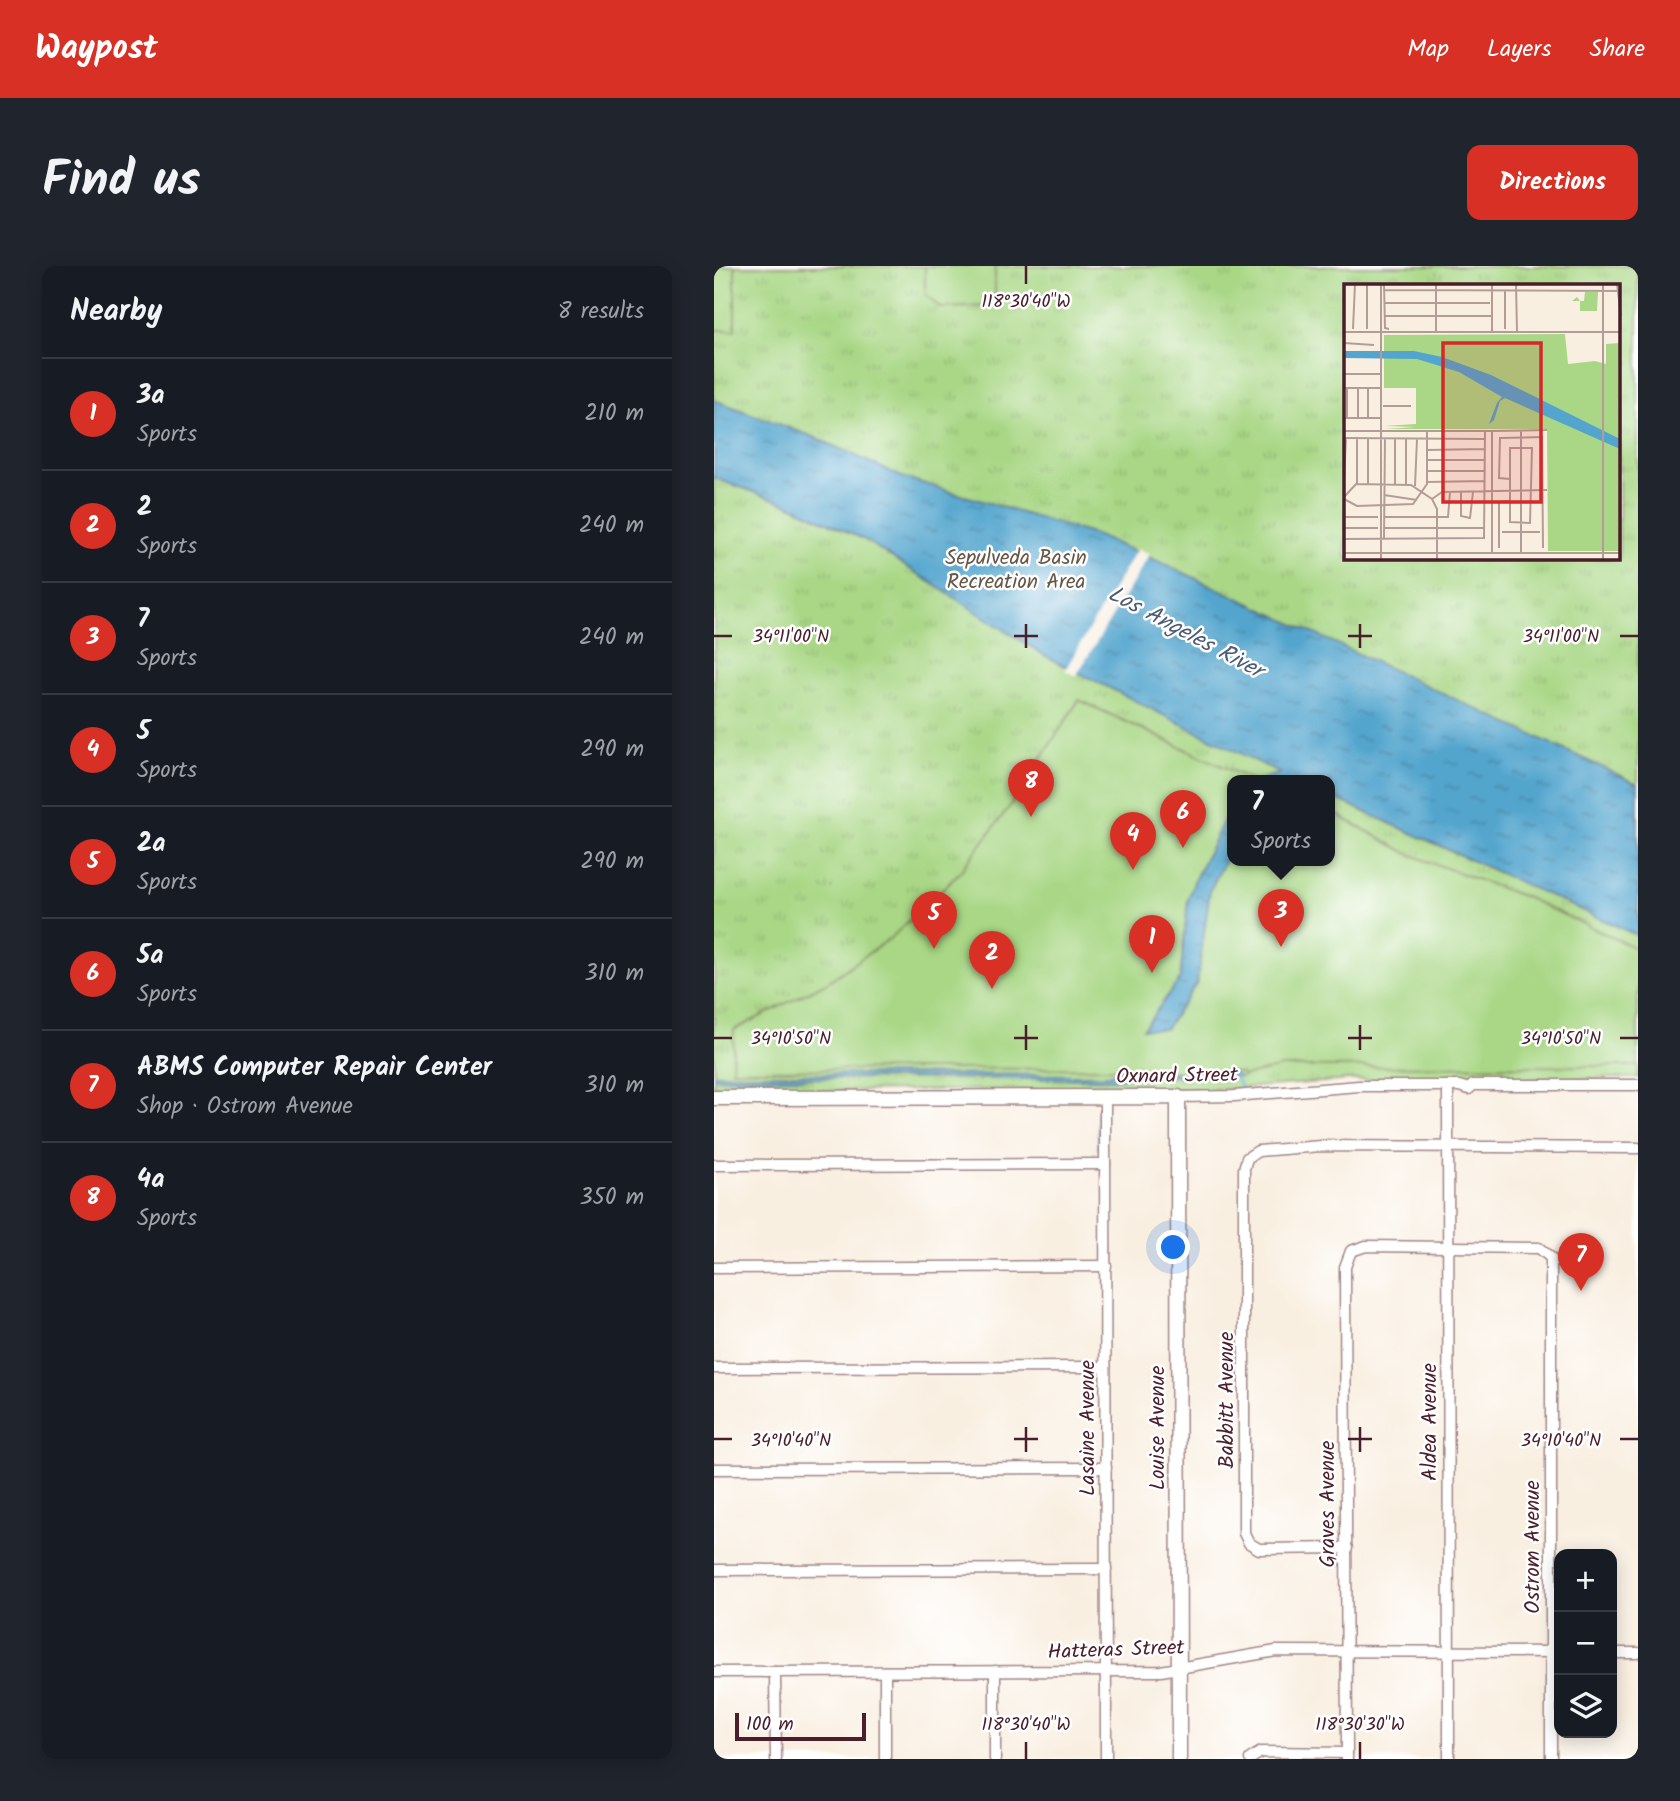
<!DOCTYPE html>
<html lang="en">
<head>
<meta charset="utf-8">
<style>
	:root { --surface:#171b24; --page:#20242c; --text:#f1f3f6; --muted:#9ea1a6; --line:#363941; --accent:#d93025 }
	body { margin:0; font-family:Kalam,sans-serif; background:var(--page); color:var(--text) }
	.controls { position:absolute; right:21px; bottom:21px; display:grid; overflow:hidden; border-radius:14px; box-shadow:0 4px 18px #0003 }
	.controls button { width:63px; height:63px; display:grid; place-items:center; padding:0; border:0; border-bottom:2px solid var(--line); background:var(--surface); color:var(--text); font:35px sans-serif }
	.scale { position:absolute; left:21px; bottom:18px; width:131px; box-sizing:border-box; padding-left:7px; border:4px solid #4a1f2b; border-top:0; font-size:19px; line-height:24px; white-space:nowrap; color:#4a1f2b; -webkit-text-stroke:5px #fff; paint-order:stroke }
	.you { position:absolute; left:460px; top:982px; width:24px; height:24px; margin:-18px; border:5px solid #fff; border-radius:50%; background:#1a73e8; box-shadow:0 0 0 10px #1a73e833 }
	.badge { display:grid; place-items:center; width:46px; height:46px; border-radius:50%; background:var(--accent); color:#fff; font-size:23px; font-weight:700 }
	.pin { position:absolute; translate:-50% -58px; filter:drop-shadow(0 2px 4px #0008) }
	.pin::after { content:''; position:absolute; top:37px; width:24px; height:21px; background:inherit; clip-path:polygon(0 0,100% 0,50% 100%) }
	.popup { position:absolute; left:513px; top:509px; width:108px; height:91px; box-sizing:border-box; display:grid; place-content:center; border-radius:14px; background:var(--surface); filter:drop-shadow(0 2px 5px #0005); font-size:23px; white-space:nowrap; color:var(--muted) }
	.popup b { font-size:26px; color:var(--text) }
	.popup::after { content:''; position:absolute; left:50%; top:100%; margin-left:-14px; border:14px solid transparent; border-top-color:var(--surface) }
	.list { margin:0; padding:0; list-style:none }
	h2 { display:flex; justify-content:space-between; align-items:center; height:91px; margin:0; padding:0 28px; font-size:30px }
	h2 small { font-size:23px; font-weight:400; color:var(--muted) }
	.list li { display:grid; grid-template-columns:46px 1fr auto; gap:21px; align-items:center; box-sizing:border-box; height:112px; padding:0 28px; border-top:2px solid var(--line) }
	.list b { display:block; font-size:26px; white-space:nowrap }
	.list p { margin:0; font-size:23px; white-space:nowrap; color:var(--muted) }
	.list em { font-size:23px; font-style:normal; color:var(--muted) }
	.icon { flex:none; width:38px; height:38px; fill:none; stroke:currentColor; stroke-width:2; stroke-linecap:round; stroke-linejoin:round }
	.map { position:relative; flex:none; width:924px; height:1493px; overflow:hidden; border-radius:14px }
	header { display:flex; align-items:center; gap:42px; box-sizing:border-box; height:98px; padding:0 35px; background:var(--accent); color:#fff }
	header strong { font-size:33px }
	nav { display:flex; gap:38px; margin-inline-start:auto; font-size:24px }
	.intro { display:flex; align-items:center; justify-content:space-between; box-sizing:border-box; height:168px; padding:0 42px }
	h1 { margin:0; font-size:49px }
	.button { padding:18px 32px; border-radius:14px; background:var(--accent); color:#fff; font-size:24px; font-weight:700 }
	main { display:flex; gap:42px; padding:0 42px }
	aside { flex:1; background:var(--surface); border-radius:14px; box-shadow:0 4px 18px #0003 }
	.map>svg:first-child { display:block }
	.grass { fill:url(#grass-tufts); stroke:#7a7b58; stroke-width:2; fill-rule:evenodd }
	.pitch { fill:#a9d785; stroke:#7a7b58; stroke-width:2 }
	.water { fill:url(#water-ripples); stroke:#4e627c; stroke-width:2 }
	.pier { fill:#f9efe1 }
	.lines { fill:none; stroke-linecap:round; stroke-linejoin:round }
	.stream { stroke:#53a5ce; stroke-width:2.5 }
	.minor-casing { stroke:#a28786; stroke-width:13 }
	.major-casing { stroke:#a28786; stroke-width:17 }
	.minor { stroke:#fff; stroke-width:10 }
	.major { stroke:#fff; stroke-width:14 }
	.ticks { fill:none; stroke:#4a1f2b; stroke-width:2.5 }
	.labels { text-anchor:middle; stroke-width:5; stroke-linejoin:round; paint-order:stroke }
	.park-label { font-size:21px; fill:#665646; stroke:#fff }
	.street-label { font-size:21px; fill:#4a1f2b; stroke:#fff }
	.water-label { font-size:23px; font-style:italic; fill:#4e5b74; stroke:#fff }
	.inset-road { fill:none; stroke:#b39c98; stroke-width:2 }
	.view { fill:#d62828; fill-opacity:0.15; stroke:#d62828; stroke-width:3.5 }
	.inset-edge { fill:none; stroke:#4a1f2b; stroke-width:3.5 }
	.ticks-label { font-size:18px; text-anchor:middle; fill:#4a1f2b; stroke:#fff; stroke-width:5; stroke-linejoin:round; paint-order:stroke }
</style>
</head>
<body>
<header>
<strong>Waypost</strong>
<nav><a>Map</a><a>Layers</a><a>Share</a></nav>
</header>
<div class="intro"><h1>Find us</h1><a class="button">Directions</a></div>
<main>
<aside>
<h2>Nearby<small>8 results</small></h2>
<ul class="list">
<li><span class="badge">1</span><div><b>3a</b><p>Sports</p></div><em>210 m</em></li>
<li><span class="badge">2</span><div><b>2</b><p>Sports</p></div><em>240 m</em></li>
<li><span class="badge">3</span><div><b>7</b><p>Sports</p></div><em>240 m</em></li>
<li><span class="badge">4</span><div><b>5</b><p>Sports</p></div><em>290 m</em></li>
<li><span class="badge">5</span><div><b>2a</b><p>Sports</p></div><em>290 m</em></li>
<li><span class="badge">6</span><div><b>5a</b><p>Sports</p></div><em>310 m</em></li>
<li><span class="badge">7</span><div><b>ABMS Computer Repair Center</b><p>Shop · Ostrom Avenue</p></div><em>310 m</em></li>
<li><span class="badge">8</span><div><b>4a</b><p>Sports</p></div><em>350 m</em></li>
</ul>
</aside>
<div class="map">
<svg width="924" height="1493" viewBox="0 0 924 1493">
	<defs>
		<pattern id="grass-tufts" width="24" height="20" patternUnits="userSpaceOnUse" patternTransform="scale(1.75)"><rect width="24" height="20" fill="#a9d785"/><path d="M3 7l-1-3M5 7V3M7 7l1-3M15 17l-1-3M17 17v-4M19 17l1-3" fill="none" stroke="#93b873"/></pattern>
		<pattern id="water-ripples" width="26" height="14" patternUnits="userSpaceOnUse" patternTransform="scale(1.75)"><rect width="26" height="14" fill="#53a5ce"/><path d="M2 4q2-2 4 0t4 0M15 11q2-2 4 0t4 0" fill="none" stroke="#4786a7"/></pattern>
	</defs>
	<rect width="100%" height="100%" fill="#fff"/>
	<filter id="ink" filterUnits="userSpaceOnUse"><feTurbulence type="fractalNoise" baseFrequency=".0143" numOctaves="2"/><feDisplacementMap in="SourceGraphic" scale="14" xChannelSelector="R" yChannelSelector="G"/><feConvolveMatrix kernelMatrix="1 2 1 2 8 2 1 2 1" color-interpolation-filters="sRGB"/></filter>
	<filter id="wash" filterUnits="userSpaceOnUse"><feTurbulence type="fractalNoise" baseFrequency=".00686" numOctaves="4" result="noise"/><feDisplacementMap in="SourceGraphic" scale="28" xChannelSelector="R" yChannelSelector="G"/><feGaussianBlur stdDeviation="1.57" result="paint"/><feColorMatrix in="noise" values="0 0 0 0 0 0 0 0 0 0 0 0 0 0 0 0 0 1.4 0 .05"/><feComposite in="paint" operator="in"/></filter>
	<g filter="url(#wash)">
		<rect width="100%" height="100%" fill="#f9efe1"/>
		<path class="grass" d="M0,0H924V812L636,814L514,823L0,825ZM632,19H905V292H632ZM518,515H616V595H518Z"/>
		<g class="pitch">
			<rect x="0" y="0" width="21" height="64"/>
			<polygon points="211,0 281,0 281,32 278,40 226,42 211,28"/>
			<polygon points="365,434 540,515 518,515 518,595 616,595 616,545 697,589 811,631 924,683 924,800 568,801 528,810 527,807 516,805 423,806 414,802 18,804 20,764 112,717 178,671 245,607 296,540"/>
		</g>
		<g class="water">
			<polygon points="0,134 100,171 188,211 381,269 453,299 924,518 924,670 616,530 616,515 542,515 566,507 331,390 149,273 74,238 0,212"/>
			<polygon points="518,538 518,581 496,624 483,717 451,763 429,763 466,713 474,634 481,613"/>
			<polygon points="407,803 430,807 517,806 525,811 426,810 414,806 412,813 0,812 0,808 395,809"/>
		</g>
		<polygon class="pier" points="423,283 436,288 362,410 351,404"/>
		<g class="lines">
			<g class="stream">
				<polyline points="521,809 528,825"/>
				<polyline points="385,883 384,847 387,841"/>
			</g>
		</g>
	</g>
	<g filter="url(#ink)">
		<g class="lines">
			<defs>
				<g id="minor">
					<polyline points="734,820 735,1493"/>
					<polyline points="391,831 392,1493"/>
					<polyline points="464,831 520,830 645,820 745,820 755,823 759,819 924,819"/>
					<polyline points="0,899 391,898"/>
					<polyline points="0,1002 392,1000"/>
					<polyline points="0,1102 391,1101"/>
					<polyline points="0,1203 392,1202"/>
					<polyline points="633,1282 545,1283 535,1277 530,1267 530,903 533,892 544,885 607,880 924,882"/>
					<polyline points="0,1304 392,1303"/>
					<polyline points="898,1387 924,1387"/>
					<polyline points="281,1405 281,1493"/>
					<polyline points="0,1406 447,1405 562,1385 845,1386"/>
					<polyline points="61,1406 62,1493"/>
					<polyline points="171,1406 171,1493"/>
					<polyline points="536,1493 547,1486 633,1487"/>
					<polyline points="633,1493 631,1001 637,985 652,980 825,982 837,992 837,1493"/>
				</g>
				<polyline id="major" points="0,832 464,831 465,1493"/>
			</defs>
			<use href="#minor" class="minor-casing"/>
			<use href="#major" class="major-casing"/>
			<use href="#minor" class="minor"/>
			<use href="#major" class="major"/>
		</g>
	</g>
	<path class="ticks" d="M312,0V18M312,358V382M646,358V382M0,370H18M300,370H324M634,370H658M906,370H924M312,759V784M646,759V784M0,772H18M300,772H324M634,772H658M906,772H924M312,1161V1186M646,1161V1186M0,1173H18M300,1173H324M634,1173H658M906,1173H924M312,1476V1493M646,1476V1493"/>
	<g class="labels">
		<g class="park-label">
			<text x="302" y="298">Sepulveda Basin<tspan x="302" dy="24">Recreation Area</tspan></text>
		</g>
		<g class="street-label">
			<text transform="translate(463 809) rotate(-1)" y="7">Oxnard Street</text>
			<text transform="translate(512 1134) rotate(-90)" y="7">Babbitt Avenue</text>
			<text transform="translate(715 1156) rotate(-90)" y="7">Aldea Avenue</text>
			<text transform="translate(373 1162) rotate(-90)" y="7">Lasaine Avenue</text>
			<text transform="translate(443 1162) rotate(-90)" y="7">Louise Avenue</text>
			<text transform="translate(613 1238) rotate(-90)" y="7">Graves Avenue</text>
			<text transform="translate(818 1281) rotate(-90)" y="7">Ostrom Avenue</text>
			<text transform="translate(402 1383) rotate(-2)" y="7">Hatteras Street</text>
		</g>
		<g class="water-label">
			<text transform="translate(472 365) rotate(28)" y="8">Los Angeles River</text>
		</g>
	</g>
	<g transform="translate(630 18)">
		<rect width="276" height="276" fill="#f9efe1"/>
		<path d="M221,50L224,80L251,77L262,80V60L276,59V267H204L203,145H40L72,143L40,142L72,140V104H40V51Z" fill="#a9d785"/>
		<path d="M241,8H254L253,27H236V17H228L233,13L236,17H240ZM40,77H73L72,103L40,104ZM255,80L256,124L231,126L202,108L206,83ZM138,105L204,135V144L101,145ZM235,162H248L247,179L242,183H249V201H236Z" fill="#a9d785"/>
		<path d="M0,67H70L98,73L147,91L276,155V165L161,114L156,117L150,136L145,140L153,119L158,113L115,88L73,75L0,74Z" fill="#53a5ce"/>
		<path class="inset-road" d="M23,0V45M40,0L41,44L45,45M172,0L173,48M273,0L277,32M40,6L277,7M41,19H146M41,32H148M9,45L11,0M161,45V6M0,48H277M92,48V0M148,48V0M0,59L30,61M0,90H38M0,104H37M3,104V134M14,104V134M24,104V134M39,122H67M0,134H37M177,146V268M0,147H148V268M148,147L203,146M0,154L140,155M166,164H188L186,239L166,238ZM83,166L141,165M83,176H141M83,187H141M166,195L155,194L156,154L198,153L199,264M0,198L2,154M83,198L141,197M12,200L67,201L88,215L93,225V276M24,200V154M51,200V155M62,200V155M71,202L73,155M117,208V232L126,234L129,208M40,211L73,216M0,213L13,199V153M0,215L13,222L69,220L83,200V148M88,215L98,208L203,206M0,233H34M40,233H104L106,208M0,244H34M40,244H141M158,248H196M40,254L41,154M0,255L140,254L141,147M155,264V218L166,217M0,269H277M37,276V0M259,276V0"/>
		<path class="view" d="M99,59H197V218H99Z"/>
		<rect width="276" height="276" class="inset-edge"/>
	</g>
	<g class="ticks-label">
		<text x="312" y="41">118°30'40"W</text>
		<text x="77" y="376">34°11'00"N</text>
		<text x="847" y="376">34°11'00"N</text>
		<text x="77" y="778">34°10'50"N</text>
		<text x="847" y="778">34°10'50"N</text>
		<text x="77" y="1180">34°10'40"N</text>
		<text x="847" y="1180">34°10'40"N</text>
		<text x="312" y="1464">118°30'40"W</text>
		<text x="646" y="1464">118°30'30"W</text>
	</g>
</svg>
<div class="controls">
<button>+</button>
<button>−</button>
<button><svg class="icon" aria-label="layers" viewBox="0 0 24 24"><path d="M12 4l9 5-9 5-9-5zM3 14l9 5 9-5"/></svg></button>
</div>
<div class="scale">100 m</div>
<div class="you"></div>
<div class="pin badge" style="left:438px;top:707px">1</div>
<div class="pin badge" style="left:278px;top:723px">2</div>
<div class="pin badge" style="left:567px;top:681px">3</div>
<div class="popup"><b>7</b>Sports</div>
<div class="pin badge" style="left:419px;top:604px">4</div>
<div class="pin badge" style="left:220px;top:683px">5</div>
<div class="pin badge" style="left:469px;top:582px">6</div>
<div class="pin badge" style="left:867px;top:1025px">7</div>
<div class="pin badge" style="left:317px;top:551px">8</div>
</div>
</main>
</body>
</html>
